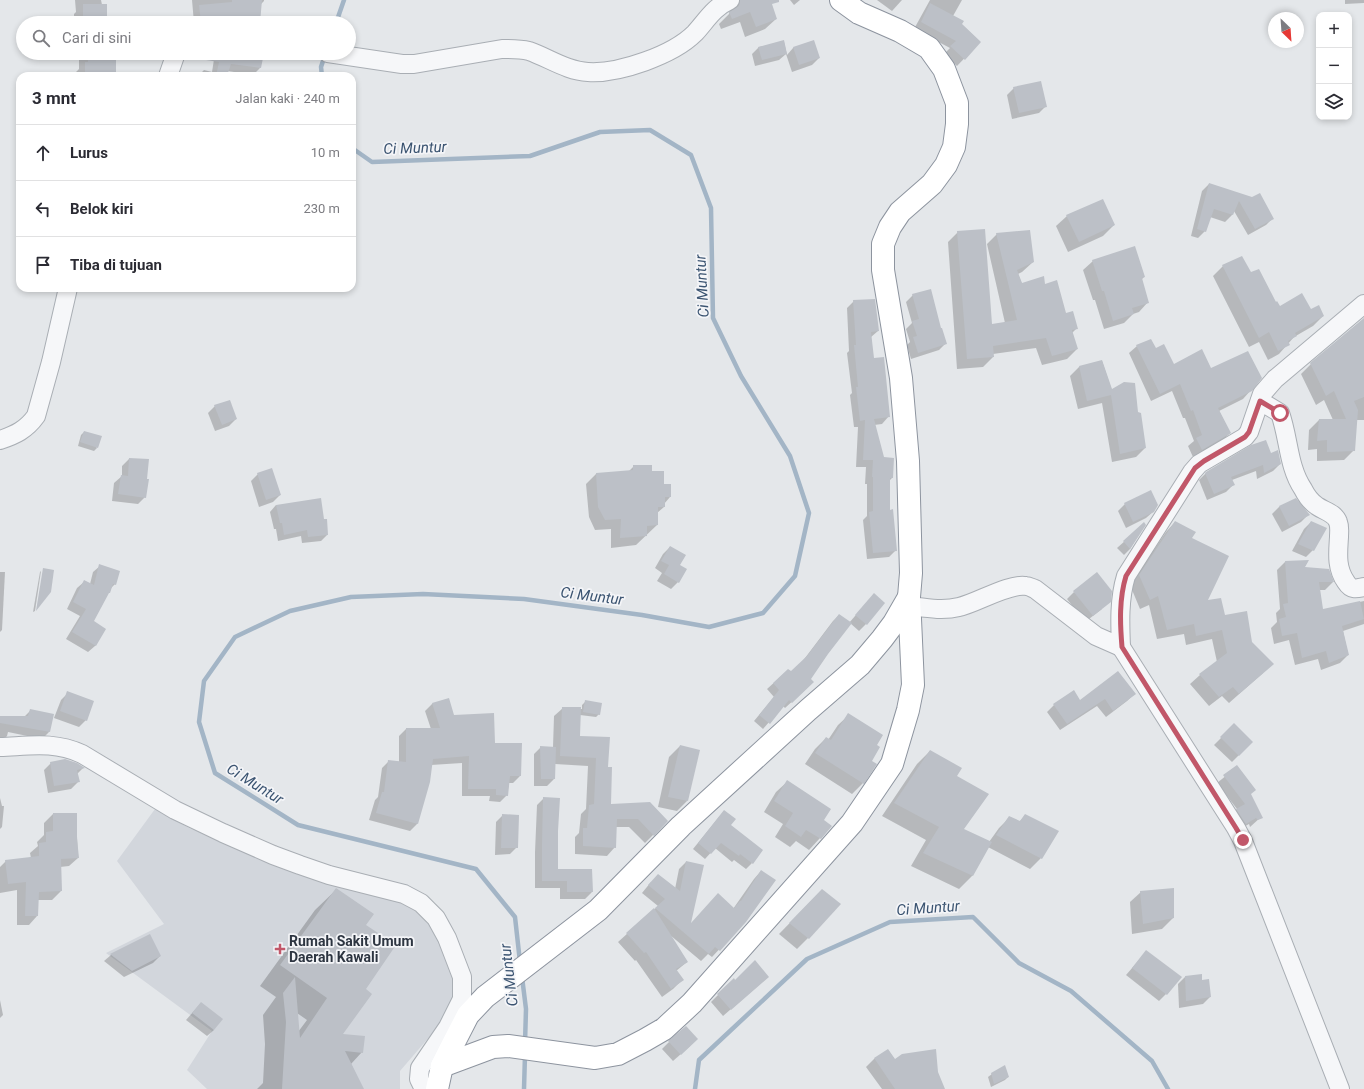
<!DOCTYPE html>
<html lang="id">
<head>
<meta charset="utf-8">
<style>
	:root { --surface:#fff; --page:#f2f2f3; --text:#2b2b33; --muted:#7c7c81; --line:#e1e1e2 }
	body { margin:0; font-family:Roboto,sans-serif; background:var(--page); color:var(--text) }
	.controls { position:absolute; right:12px; top:12px; display:grid; overflow:hidden; border-radius:8px; box-shadow:0 2px 6px #0003 }
	.controls button { width:36px; height:36px; display:grid; place-items:center; padding:0; border:0; border-bottom:1px solid var(--line); background:var(--surface); color:var(--text); font:20px sans-serif }
	.compass { position:absolute; left:1268px; top:12px; width:36px; height:36px; border-radius:50%; background:var(--surface); box-shadow:0 2px 6px #0003; rotate:155deg }
	.stop { position:absolute; width:12px; height:12px; margin:-9px; border:3px solid #c15769; border-radius:50%; background:#fff }
	.stop.end { background:#c15769; border-color:#fff; box-shadow:0 1px 4px #0008 }
	.list { margin:0; padding:0; list-style:none }
	h2 { display:flex; justify-content:space-between; align-items:center; height:52px; margin:0; padding:0 16px; font-size:17px }
	h2 small { font-size:13px; font-weight:400; color:var(--muted) }
	.list li { display:grid; grid-template-columns:26px 1fr auto; gap:12px; align-items:center; box-sizing:border-box; height:56px; padding:0 16px; border-top:1px solid var(--line) }
	.list b { display:block; font-size:15px; white-space:nowrap }
	.list em { font-size:13px; font-style:normal; color:var(--muted) }
	.icon { flex:none; width:22px; height:22px; fill:none; stroke:currentColor; stroke-width:2; stroke-linecap:round; stroke-linejoin:round }
	.map { position:relative; flex:none; width:1364px; height:1089px; overflow:hidden }
	.search { position:absolute; background:var(--surface); box-shadow:0 2px 6px #0003; left:16px; top:16px; width:340px; height:44px; display:flex; align-items:center; gap:10px; box-sizing:border-box; padding:0 14px; border-radius:22px; color:var(--muted); font-size:15px }
	.panel { position:absolute; background:var(--surface); box-shadow:0 2px 6px #0003; left:16px; top:72px; width:340px; height:220px; border-radius:12px }
	.map>svg:first-child { display:block }
	.built { fill:#d2d6dc }
	.shadow { fill:#0003; fill-rule:evenodd }
	.lines { fill:none; stroke-linecap:round; stroke-linejoin:round }
	.stream { stroke:#a3b5c6; stroke-width:4.5 }
	.building { fill:#bcc0c7 }
	.minor-casing { stroke:#a9aeb4; stroke-width:20 }
	.trunk-casing { stroke:#8d949f; stroke-width:24 }
	.minor { stroke:#f6f7f9; stroke-width:18 }
	.trunk { stroke:#fff; stroke-width:22 }
	.route { stroke:#c15769; stroke-width:5 }
	.poi-dot { fill:#c15769; stroke:#f4f5f8; stroke-width:1.5 }
	.labels { text-anchor:middle; stroke-width:3.5; stroke-linejoin:round; paint-order:stroke }
	.poi-label { font-size:14px; font-weight:bold; fill:#2d3541; stroke:#f4f5f8; text-anchor:start }
	.water-label { font-size:15px; font-style:italic; fill:#3b5471; stroke:#f4f5f8 }
</style>
</head>
<body>
<div class="map">
<svg width="1364" height="1089" viewBox="0 0 1364 1089">
	<rect width="100%" height="100%" fill="#e4e7ea"/>
	<polygon class="built" points="155,809 189,828 275,864 393,898 413,906 431,923 453,969 454,999 437,1028 400,1071 400,1089 207,1089 187,1070 212,1031 106,953 164,924 117,861"/>
	<g class="shadow">
		<polygon points="75,0 101,0 106,23 74,23 74,14 76,12"/>
		<polygon points="192,0 264,0 264,1 261,4 259,23 194,23"/>
		<polygon points="740,0 769,0 776,19 765,29 745,37 740,22 721,29 719,24 729,14 730,10"/>
		<polygon points="790,0 800,0 794,5"/>
		<polygon points="877,0 902,0 892,11"/>
		<polygon points="930,0 962,0 953,16 980,42 957,66 944,54 950,48 914,29"/>
		<polygon points="1345,0 1364,0 1364,3 1345,4"/>
		<polygon points="152,18 171,19 170,23 147,23"/>
		<polygon points="40,19 50,21 49,23 36,23"/>
		<polygon points="813,41 819,58 812,65 792,72 786,54 779,60 755,66 752,54 759,47 784,42 787,55 793,48"/>
		<polygon points="79,53 115,53 115,76 76,76 76,72 79,69"/>
		<polygon points="215,53 262,53 260,68 253,75 228,71 226,76 198,76 204,70 212,72"/>
		<polygon points="1014,88 1046,106 1039,113 1012,119 1007,95"/>
		<polygon points="1209,184 1273,218 1266,225 1248,235 1234,211 1232,215 1225,222 1210,217 1205,231 1198,238 1191,236 1202,191"/>
		<polygon points="1067,216 1114,225 1103,236 1068,252 1056,226"/>
		<polygon points="958,232 991,325 1005,323 987,244 997,234 1033,262 1022,272 1018,274 1022,284 1044,285 1077,328 1072,333 1077,349 1067,359 1042,365 1036,348 993,354 993,357 983,367 957,369 948,242"/>
		<polygon points="1093,261 1144,277 1141,280 1148,302 1139,312 1133,314 1124,323 1104,329 1095,300 1093,300 1083,270"/>
		<polygon points="1223,266 1250,274 1280,307 1310,310 1323,316 1313,326 1294,337 1279,354 1268,360 1259,342 1249,347 1213,276"/>
		<polygon points="913,295 941,329 946,343 939,350 911,359 907,345 910,342 906,329 912,323 906,302"/>
		<polygon points="854,301 878,331 871,337 873,359 889,416 882,424 874,425 883,458 892,478 889,481 889,511 896,550 889,557 867,559 863,520 867,516 867,484 865,484 866,467 856,467 858,427 854,427 850,395 852,393 847,353 849,351 847,308"/>
		<polygon points="1364,319 1364,420 1356,420 1354,450 1344,460 1317,461 1317,449 1308,450 1309,430 1319,420 1333,420 1324,400 1316,405 1301,374 1311,364"/>
		<polygon points="1137,346 1155,349 1173,365 1211,369 1251,390 1243,399 1219,411 1230,433 1222,441 1193,457 1188,446 1194,441 1185,418 1183,418 1172,391 1151,401 1129,353"/>
		<polygon points="1102,361 1112,391 1137,413 1145,448 1136,457 1112,462 1102,403 1078,409 1070,376 1079,367"/>
		<polygon points="215,406 236,419 229,426 215,431 208,413"/>
		<polygon points="84,432 97,448 94,451 78,446 81,435"/>
		<polygon points="1270,454 1280,464 1273,471 1257,479 1256,471 1232,480 1233,485 1226,492 1207,500 1199,480 1206,473"/>
		<polygon points="129,459 145,497 138,504 112,501 114,483 122,476 122,466"/>
		<polygon points="634,466 651,472 663,485 670,497 664,504 664,507 657,513 657,525 636,545 611,548 611,529 595,530 589,517 586,484 596,474 628,472"/>
		<polygon points="258,474 280,495 273,502 259,507 251,481"/>
		<polygon points="1296,499 1308,515 1301,522 1282,532 1272,514 1279,507"/>
		<polygon points="1125,504 1154,511 1146,518 1126,528 1118,511"/>
		<polygon points="276,505 323,520 327,535 321,541 302,543 301,536 278,541 276,529 274,529 270,512"/>
		<polygon points="1175,522 1191,538 1206,602 1225,616 1251,643 1263,673 1229,703 1222,696 1209,706 1190,684 1200,675 1217,662 1212,639 1186,645 1184,634 1157,639 1149,605 1140,609 1130,585 1166,532"/>
		<polygon points="1311,522 1313,550 1306,557 1292,551 1304,529"/>
		<polygon points="1144,524 1145,525 1130,549 1124,555 1117,548"/>
		<polygon points="670,547 679,566 678,582 671,589 657,581 662,573 655,568 663,554"/>
		<polygon points="1308,561 1304,568 1328,570 1333,582 1325,590 1319,590 1322,610 1364,601 1364,624 1343,631 1348,655 1340,663 1321,670 1318,659 1295,665 1289,640 1274,644 1271,628 1277,622 1276,613 1280,609 1277,570 1285,562"/>
		<polygon points="100,566 115,584 110,589 92,622 105,629 95,646 88,652 66,639 80,616 67,609 77,588 84,582 90,584 93,572"/>
		<polygon points="41,571 35,611 33,612 40,572"/>
		<polygon points="0,572 5,572 2,630 0,632"/>
		<polygon points="1074,592 1102,609 1085,622 1067,599"/>
		<polygon points="867,602 866,624 859,631 850,623 828,653 810,679 807,688 785,708 783,706 763,729 754,721 774,697 767,689 788,670 792,672 802,662 833,621 839,615 849,623"/>
		<polygon points="1073,692 1080,701 1134,694 1127,701 1106,717 1097,706 1060,730 1047,712 1054,705"/>
		<polygon points="68,693 86,720 79,727 54,718 61,700"/>
		<polygon points="448,699 454,717 494,744 520,776 513,783 509,783 507,795 500,802 489,801 490,796 462,796 462,763 431,765 429,781 417,824 410,831 369,820 375,800 378,797 382,768 389,761 399,762 399,736 406,729 431,729 425,711 432,704"/>
		<polygon points="585,702 599,714 596,717 580,715 579,737 607,768 610,805 667,821 645,843 629,827 616,827 615,847 607,856 575,854 575,837 579,833 581,814 586,809 588,766 555,764 554,779 547,786 534,786 534,754 541,747 553,747 554,716 563,708 582,709 582,705"/>
		<polygon points="30,711 52,715 49,732 42,739 8,732 7,736 0,743 0,717 24,717"/>
		<polygon points="849,715 876,746 863,783 852,794 805,764 815,749 826,738 828,740 838,725"/>
		<polygon points="1234,725 1252,742 1232,762 1214,745"/>
		<polygon points="680,746 687,801 677,811 658,807 669,757"/>
		<polygon points="930,751 955,777 962,830 989,842 999,828 1010,817 1019,822 1025,816 1041,858 1030,869 988,847 972,876 959,889 911,866 926,840 882,816 917,764"/>
		<polygon points="51,763 83,768 77,774 78,782 71,789 48,793 44,770"/>
		<polygon points="1237,767 1261,817 1250,827 1249,824 1238,830 1230,816 1237,809 1217,783"/>
		<polygon points="787,782 822,820 831,826 809,850 796,841 790,847 775,837 783,824 764,812 776,792"/>
		<polygon points="0,798 2,806 4,806 2,827 0,829"/>
		<polygon points="544,798 557,831 557,870 592,892 585,899 560,899 560,888 535,888 535,852 537,805"/>
		<polygon points="53,814 76,814 78,858 69,866 60,867 61,891 52,900 38,900 37,916 29,925 17,925 17,890 0,893 0,867 6,861 31,858 30,853 38,846 37,842 44,835 44,823"/>
		<polygon points="503,815 517,847 510,854 495,855 496,822"/>
		<polygon points="719,817 730,825 752,863 746,869 734,860 732,862 715,848 705,859 693,849"/>
		<polygon points="686,862 689,926 733,909 754,879 761,871 745,922 712,957 708,954 701,961 670,935 687,962 676,971 682,980 673,989 662,997 636,960 635,961 618,942 658,906 642,893 651,882 675,889 679,869"/>
		<path d="M337,889L364,925V990L342,1035L362,1052L351,1064L363,1089H257L263,1083L265,1044L263,1015L276,997L260,986L315,910ZM297,1013L307,1020L298,1032Z"/>
		<polygon points="822,890 808,938 797,949 779,934"/>
		<polygon points="1141,892 1173,918 1162,929 1132,934 1130,902"/>
		<polygon points="1146,952 1166,994 1159,1001 1126,975"/>
		<polygon points="111,955 160,956 153,963 124,977 104,961"/>
		<polygon points="768,977 723,1016 711,1002 734,979 735,981"/>
		<polygon points="1185,977 1201,981 1210,997 1203,1004 1179,1008 1178,984"/>
		<polygon points="0,1000 3,1015 0,1018"/>
		<polygon points="201,1003 214,1030 207,1036 186,1020"/>
		<polygon points="669,1042 690,1046 673,1061 662,1049"/>
		<polygon points="888,1050 895,1060 937,1073 944,1089 882,1089 866,1067 874,1059"/>
		<polygon points="992,1074 1008,1077 1005,1080 991,1087 988,1077"/>
	</g>
	<g class="lines">
		<g class="stream">
			<polyline points="336,23 344,0"/>
			<polyline points="322,76 321,67 325,55"/>
			<polyline points="352,148 372,162 530,156 600,132 650,130 691,155 711,208 713,318 741,376 790,456 809,513 795,576 763,613 709,627 642,615 524,599 423,594 351,597 290,611 235,637 204,681 199,722 215,773 298,825 476,869 515,917 520,962"/>
			<polyline points="522,977 526,1009 525,1043"/>
			<polyline points="524,1089 525,1055"/>
			<polyline points="695,1089 699,1060 807,959 890,922 973,917 1019,963 1071,991 1152,1061 1168,1089"/>
		</g>
	</g>
	<g class="building">
		<polygon points="232,0 262,0 260,23 201,23 199,5 232,2"/>
		<polygon points="740,0 779,0 779,2 772,4 777,19 756,27 750,12 732,19 729,12 739,6"/>
		<polygon points="930,3 964,21 962,24 981,42 965,60 950,46 956,41 921,22"/>
		<rect x="83" y="4" width="24" height="19"/>
		<polygon points="784,40 787,54 762,60 758,47"/>
		<polygon points="814,40 820,58 799,65 793,47"/>
		<polygon points="88,53 116,53 116,76 85,76 85,62 88,62"/>
		<polygon points="206,53 264,53 261,68 231,64 227,76 216,76 219,62 206,60"/>
		<polygon points="1041,81 1047,107 1019,113 1013,87"/>
		<polygon points="1209,183 1252,197 1260,193 1274,219 1255,229 1239,201 1233,215 1214,209 1206,232 1197,229"/>
		<polygon points="1103,199 1115,225 1079,242 1066,215"/>
		<polygon points="985,229 992,324 1017,320 996,233 1030,230 1034,262 1017,270 1022,283 1044,276 1045,284 1057,280 1066,313 1073,311 1078,329 1072,330 1078,349 1052,356 1046,338 993,346 994,357 967,359 957,231"/>
		<polygon points="1135,246 1145,277 1142,278 1149,303 1132,308 1134,314 1113,321 1104,291 1102,291 1092,260"/>
		<polygon points="1242,256 1251,272 1259,269 1276,302 1277,301 1280,306 1302,293 1311,309 1319,305 1324,316 1295,333 1297,336 1288,341 1290,345 1278,351 1269,332 1259,338 1222,265"/>
		<polygon points="931,289 941,328 942,328 947,344 918,353 913,337 917,336 912,321 919,319 912,294"/>
		<polygon points="875,299 879,331 871,332 874,358 884,357 890,417 874,419 884,457 894,458 893,478 890,478 890,510 893,509 897,551 873,553 869,512 873,511 873,477 872,477 873,460 863,460 865,420 860,421 856,387 858,387 854,345 856,345 853,300"/>
		<polygon points="1364,318 1364,397 1354,401 1358,410 1355,451 1327,452 1327,440 1317,441 1319,419 1346,419 1334,391 1326,396 1310,363"/>
		<polygon points="1151,339 1156,348 1164,344 1174,364 1202,349 1211,368 1248,351 1262,378 1252,391 1218,408 1231,433 1202,450 1196,438 1202,435 1193,410 1191,411 1180,384 1160,394 1136,345"/>
		<polygon points="1102,360 1112,389 1124,382 1135,383 1138,412 1141,413 1146,448 1120,454 1111,395 1087,401 1079,366"/>
		<polygon points="230,400 237,419 222,425 214,405"/>
		<polygon points="84,431 102,436 98,448 80,442"/>
		<polygon points="1266,440 1271,453 1278,450 1281,464 1264,473 1263,465 1231,477 1235,485 1214,494 1205,473 1206,472 1251,445"/>
		<polygon points="129,458 149,459 147,479 149,479 146,498 118,494 121,475 128,476"/>
		<polygon points="633,465 652,465 652,471 664,471 664,484 671,484 671,497 665,497 665,507 658,507 658,525 647,526 647,536 620,538 621,519 605,520 598,507 596,473 633,470"/>
		<polygon points="272,468 281,495 266,500 257,473"/>
		<polygon points="1151,490 1158,505 1154,512 1133,522 1124,503"/>
		<polygon points="321,498 324,519 327,519 328,535 308,537 307,530 284,535 282,523 280,523 276,505"/>
		<polygon points="1296,498 1310,515 1289,526 1279,506"/>
		<polygon points="1175,521 1196,532 1192,538 1229,556 1208,600 1221,598 1225,615 1247,611 1252,642 1274,664 1239,694 1233,687 1219,697 1199,674 1227,653 1222,630 1196,636 1194,624 1167,630 1158,596 1150,600 1139,575"/>
		<polygon points="1311,521 1327,528 1314,551 1298,544"/>
		<polygon points="1144,522 1146,525 1130,549 1123,541"/>
		<polygon points="670,546 686,555 680,565 687,569 679,583 664,574 669,565 661,561"/>
		<polygon points="1309,560 1305,567 1329,569 1334,582 1319,582 1323,609 1360,601 1364,619 1342,626 1349,655 1329,663 1326,651 1302,658 1297,633 1282,636 1279,619 1286,617 1283,604 1288,603 1285,561"/>
		<polygon points="99,564 120,571 116,585 113,584 110,593 109,593 94,621 106,629 96,646 72,632 86,609 73,602 84,580 94,585"/>
		<polygon points="43,568 54,570 51,592 36,611"/>
		<polygon points="1097,572 1112,591 1111,602 1093,616 1073,591"/>
		<polygon points="874,593 885,603 867,625 855,615"/>
		<polygon points="839,614 852,623 828,654 811,679 814,682 792,703 789,700 770,724 759,715 779,690 773,683 788,669 791,671 807,656"/>
		<polygon points="1118,671 1136,694 1113,711 1105,699 1067,724 1053,704 1074,690 1080,700"/>
		<polygon points="67,691 94,701 87,721 60,711"/>
		<polygon points="449,698 454,715 494,713 495,743 522,743 521,776 510,776 508,796 496,795 496,789 468,789 469,756 433,759 430,782 418,824 376,813 382,792 384,792 388,760 406,762 406,728 440,728 432,703"/>
		<polygon points="585,700 602,703 600,715 583,712"/>
		<polygon points="562,707 581,707 580,736 610,737 608,767 612,767 611,804 650,802 668,821 654,836 638,819 617,819 616,848 583,846 583,828 587,828 589,805 594,804 596,758 560,756"/>
		<polygon points="30,709 54,714 50,732 0,723 0,716 28,716"/>
		<polygon points="848,713 883,735 877,745 880,747 872,761 877,764 864,784 815,753 826,737 831,740"/>
		<polygon points="1234,723 1253,742 1239,756 1220,737"/>
		<polygon points="680,745 700,750 688,801 668,797"/>
		<polygon points="540,746 556,747 555,779 541,779"/>
		<polygon points="930,750 962,768 957,776 989,794 964,829 992,842 973,876 923,853 939,827 894,803"/>
		<polygon points="65,759 77,763 85,768 77,770 80,782 54,786 50,762"/>
		<polygon points="1237,765 1256,790 1251,794 1263,818 1258,820 1256,818 1246,824 1236,809 1245,804 1223,775"/>
		<polygon points="787,780 831,809 824,820 832,826 821,839 806,830 801,837 785,826 793,813 774,801"/>
		<polygon points="543,797 560,798 558,831 558,869 592,869 593,892 567,892 567,881 542,881 542,845"/>
		<polygon points="724,810 736,819 731,825 763,850 753,864 740,854 739,856 721,843 711,854 698,843"/>
		<polygon points="53,813 77,813 77,839 79,858 61,859 62,891 39,892 38,916 25,916 26,882 8,884 5,860 39,856 39,843 46,842 46,832 53,831"/>
		<polygon points="502,814 519,815 518,848 501,848"/>
		<polygon points="1025,814 1059,831 1042,859 996,835 1009,816 1020,821"/>
		<polygon points="686,861 704,865 691,923 718,893 734,908 740,901 741,901 761,870 776,880 746,922 720,951 715,947 709,954 655,908 665,899 648,885 658,874 680,891"/>
		<polygon points="336,888 374,914 366,925 396,945 366,989 372,994 343,1034 365,1036 363,1053 345,1051 364,1089 282,1089 286,1022 283,993 295,977 300,1038 327,998 280,965"/>
		<polygon points="1174,888 1174,918 1143,924 1140,891"/>
		<polygon points="822,889 841,904 809,939 789,923"/>
		<polygon points="654,908 688,962 676,969 684,980 671,989 646,952 644,953 626,933"/>
		<polygon points="150,934 161,956 132,971 110,954"/>
		<polygon points="1146,950 1182,977 1167,995 1132,968"/>
		<polygon points="755,960 769,977 731,1010 717,994 734,978 735,980"/>
		<polygon points="1202,974 1202,980 1209,979 1211,997 1186,1001 1185,976"/>
		<polygon points="201,1002 223,1019 214,1030 192,1013"/>
		<polygon points="686,1026 698,1039 681,1055 668,1041"/>
		<polygon points="888,1049 895,1059 902,1054 936,1049 938,1072 945,1089 895,1089 874,1058"/>
		<polygon points="1005,1065 1009,1077 994,1084 991,1073"/>
	</g>
	<g class="lines">
		<defs>
			<g id="minor">
				<path d="M328,53L402,64H414L502,49C511,49 520,49 529,51C549,58 567,71 588,72C619,74 673,55 695,33C706,21 714,7 730,0"/>
				<polyline points="168,76 176,53"/>
				<path d="M1260,401L1280,413C1289,438 1288,467 1303,489C1306,495 1311,502 1317,506C1324,511 1335,513 1338,522C1340,527 1339,532 1339,537C1338,553 1336,568 1346,582C1351,590 1356,589 1364,587"/>
				<path d="M0,440C15,435 26,430 36,416L51,362L68,288"/>
				<path d="M910,606C926,608 943,611 959,607C977,603 1009,583 1026,586C1029,586 1032,588 1035,589L1096,636L1121,647C1120,623 1119,599 1126,576L1192,472L1199,464L1245,437L1249,432L1262,394L1275,379L1364,304"/>
				<polyline points="1121,647 1236,828 1243,841 1340,1089"/>
				<path d="M0,747C29,746 54,741 82,754L175,810L223,833L273,855L300,865L329,875L404,894L421,903L436,918L447,938L462,977V999L448,1027L420,1068L419,1079L424,1089"/>
			</g>
			<g id="trunk">
				<polyline points="442,1066 493,1047 508,1046 595,1058 618,1054 645,1040 664,1029 692,1003 852,823 892,764 908,710 913,685 909,597 911,573 908,461 901,378 883,270 883,244 890,227 900,212 932,184 946,165 954,147 957,124 957,103 944,69 929,48 900,31 859,13 841,0"/>
				<polyline points="437,1089 442,1066 449,1052 468,1015 485,997 598,910 681,826 808,710 860,665 882,639 894,623 909,597"/>
			</g>
		</defs>
		<use href="#minor" class="minor-casing"/>
		<use href="#trunk" class="trunk-casing"/>
		<use href="#minor" class="minor"/>
		<use href="#trunk" class="trunk"/>
	</g>
	<g class="lines">
		<path class="route" d="M1243,840L1236,828L1122,647C1120,623 1119,599 1126,576L1195,468L1204,461L1245,437L1249,432L1260,401L1280,413"/>
	</g>
	<path class="poi-dot" d="M278 943h4v4h4v4h-4v4h-4v-4h-4v-4h4z"/>
	<g class="labels">
		<g class="poi-label">
			<text x="289" y="946">Rumah Sakit Umum<tspan x="289" dy="16">Daerah Kawali</tspan></text>
		</g>
		<g class="water-label">
			<text transform="translate(415 148) rotate(-2)" y="5">Ci Muntur</text>
			<text transform="translate(702 286) rotate(-93)" y="5">Ci Muntur</text>
			<text transform="translate(592 596) rotate(7)" y="5">Ci Muntur</text>
			<text transform="translate(255 784) rotate(32)" y="5">Ci Muntur</text>
			<text transform="translate(928 908) rotate(-4)" y="5">Ci Muntur</text>
			<text transform="translate(509 975) rotate(-97)" y="5">Ci Muntur</text>
		</g>
	</g>
</svg>
<div class="controls">
<button>+</button>
<button>−</button>
<button><svg class="icon" aria-label="layers" viewBox="0 0 24 24"><path d="M12 4l9 5-9 5-9-5zM3 14l9 5 9-5"/></svg></button>
</div>
<svg class="compass" viewBox="-18 -18 36 36"><path d="M0-13l5 13h-10z" fill="#e53935"/><path d="M0 13l5-13h-10z" fill="#7c7c81"/></svg>
<div class="stop" style="left:1280px;top:413px"></div>
<div class="stop end" style="left:1243px;top:840px"></div>
<div class="search"><svg class="icon" aria-label="search" viewBox="0 0 24 24"><circle cx="10" cy="10" r="6"/><path d="M15 15l6 6"/></svg>Cari di sini</div>
<section class="panel">
<h2>3 mnt<small>Jalan kaki · 240 m</small></h2>
<ul class="list">
<li><svg class="icon" aria-label="ahead" viewBox="0 0 24 24"><path d="M12 20V5M6 11l6-6 6 6"/></svg><div><b>Lurus</b></div><em>10 m</em></li>
<li><svg class="icon" aria-label="left" viewBox="0 0 24 24"><path d="M17 20v-9H6M10 6l-5 5 5 5"/></svg><div><b>Belok kiri</b></div><em>230 m</em></li>
<li><svg class="icon" aria-label="arrive" viewBox="0 0 24 24"><path d="M6 21V4h12l-3 4 3 4H6"/></svg><div><b>Tiba di tujuan</b></div></li>
</ul>
</section>
</div>
</body>
</html>
